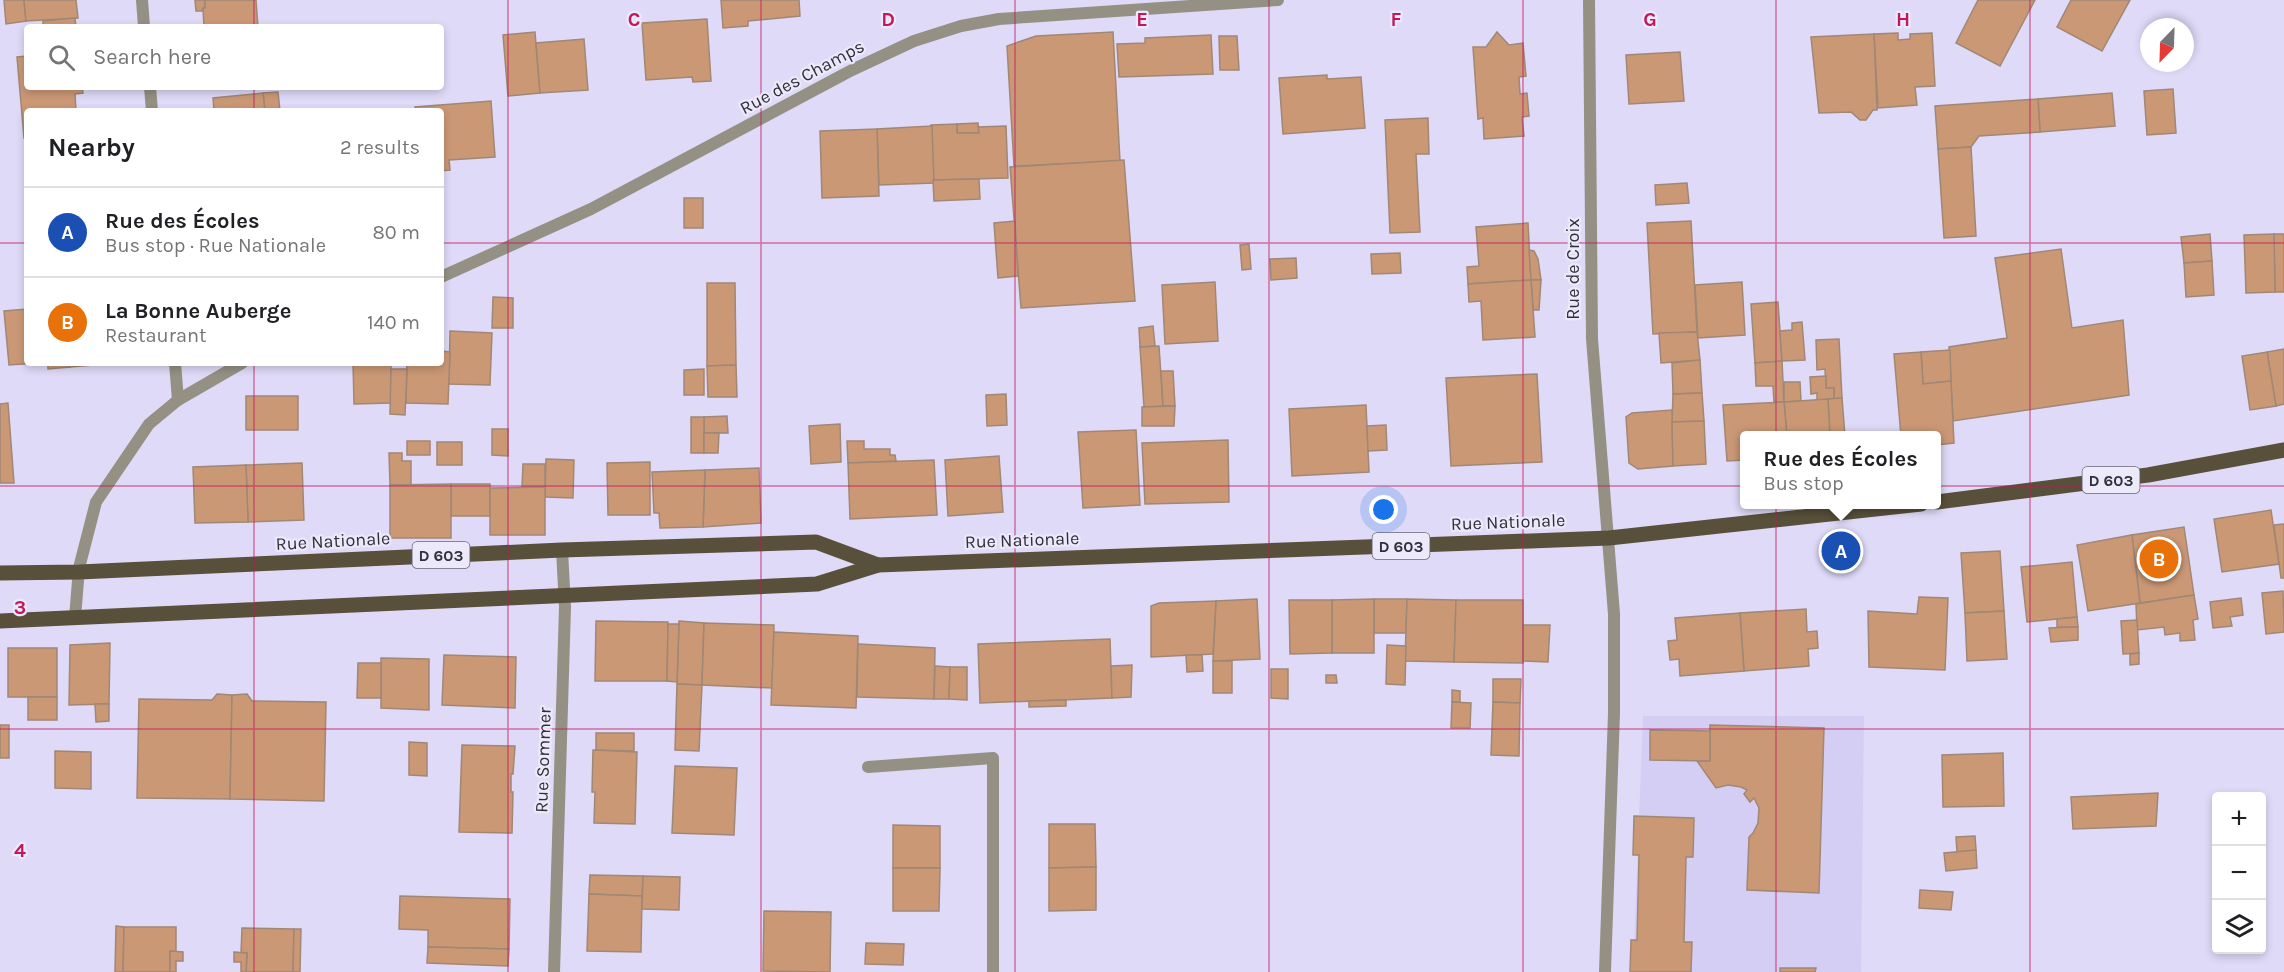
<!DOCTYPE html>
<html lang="en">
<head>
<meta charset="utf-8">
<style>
	:root { --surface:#fff; --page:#f6f6f6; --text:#202124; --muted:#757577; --line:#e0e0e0; --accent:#d93025 }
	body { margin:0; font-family:Karla,sans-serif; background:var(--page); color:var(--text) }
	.controls { position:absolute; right:18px; bottom:18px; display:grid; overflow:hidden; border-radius:6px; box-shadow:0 3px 9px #0003 }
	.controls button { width:54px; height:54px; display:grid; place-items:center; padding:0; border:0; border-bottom:2px solid var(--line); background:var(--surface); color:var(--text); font:30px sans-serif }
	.compass { position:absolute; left:2140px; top:18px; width:54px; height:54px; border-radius:50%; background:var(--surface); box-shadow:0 3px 9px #0003; rotate:203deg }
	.you { position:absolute; left:1384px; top:510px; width:21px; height:21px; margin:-15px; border:4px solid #fff; border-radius:50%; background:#1a73e8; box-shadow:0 0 0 9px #1a73e833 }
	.badge { display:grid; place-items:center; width:39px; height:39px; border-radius:50%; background:var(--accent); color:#fff; font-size:20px; font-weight:700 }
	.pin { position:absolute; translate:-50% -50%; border:3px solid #fff; box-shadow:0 2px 6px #0006 }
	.popup { position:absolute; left:1740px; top:431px; width:201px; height:78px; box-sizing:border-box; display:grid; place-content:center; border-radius:6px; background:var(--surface); filter:drop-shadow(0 2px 4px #0005); font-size:20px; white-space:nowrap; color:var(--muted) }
	.popup b { font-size:22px; color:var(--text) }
	.popup::after { content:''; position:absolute; left:50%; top:100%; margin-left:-12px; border:12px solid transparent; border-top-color:var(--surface) }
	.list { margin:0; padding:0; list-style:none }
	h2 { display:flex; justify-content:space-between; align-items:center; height:78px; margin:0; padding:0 24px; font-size:26px }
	h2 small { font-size:20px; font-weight:400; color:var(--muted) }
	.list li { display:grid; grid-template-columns:39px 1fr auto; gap:18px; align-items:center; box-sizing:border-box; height:90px; padding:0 24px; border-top:2px solid var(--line) }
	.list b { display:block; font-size:22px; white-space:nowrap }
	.list p { margin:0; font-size:20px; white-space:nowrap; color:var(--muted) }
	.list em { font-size:20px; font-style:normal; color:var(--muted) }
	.icon { flex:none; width:33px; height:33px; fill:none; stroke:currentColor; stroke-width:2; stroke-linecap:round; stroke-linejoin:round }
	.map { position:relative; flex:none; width:2284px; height:972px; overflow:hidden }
	.search { position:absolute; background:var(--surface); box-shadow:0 3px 9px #0003; left:24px; top:24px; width:420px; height:66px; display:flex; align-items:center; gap:15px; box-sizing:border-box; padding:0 21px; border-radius:6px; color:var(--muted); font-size:22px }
	.panel { position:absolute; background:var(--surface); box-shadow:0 3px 9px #0003; left:24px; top:108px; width:420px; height:258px; border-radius:6px }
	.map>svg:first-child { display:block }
	.built { fill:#d5cef4 }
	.building { fill:#cb9876; stroke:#a18775; stroke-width:1.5 }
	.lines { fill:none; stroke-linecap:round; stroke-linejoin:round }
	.minor { stroke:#959084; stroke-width:12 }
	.primary { stroke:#58503a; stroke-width:15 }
	.grid { fill:none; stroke:#c2185b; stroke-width:1.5; stroke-opacity:0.55 }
	.labels { text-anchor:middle; stroke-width:4.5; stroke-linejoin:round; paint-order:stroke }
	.shield { fill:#ece9fb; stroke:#696774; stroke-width:1.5 }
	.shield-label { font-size:16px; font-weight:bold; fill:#312f3a }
	.street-label { font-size:18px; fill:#312f3a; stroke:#ece9fb }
	.grid-label { font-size:20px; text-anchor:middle; font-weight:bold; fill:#c2185b; stroke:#ece9fb; stroke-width:4.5; stroke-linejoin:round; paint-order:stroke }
</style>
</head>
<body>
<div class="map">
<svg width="2284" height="972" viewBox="0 0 2284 972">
	<rect width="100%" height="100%" fill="#dfdaf8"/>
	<polygon class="built" points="1643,716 1864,716 1861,972 1633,972"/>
	<g class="building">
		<polygon points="4,0 24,0 26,21 6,24"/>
		<polygon points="24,0 76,0 78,18 26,21"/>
		<polygon points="195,0 205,0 205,8 203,8 202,11 196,11"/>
		<polygon points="205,0 256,0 258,27 204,27 203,8 205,8"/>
		<polygon points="721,0 799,0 800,16 748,21 748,26 723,28"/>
		<polygon points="1978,0 2035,0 2000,66 1956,43"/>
		<polygon points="2071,0 2130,0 2102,51 2057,27"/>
		<polygon points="75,18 76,27 43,27 43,21"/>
		<polygon points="707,19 711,81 693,82 692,77 646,80 642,23"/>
		<polygon points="535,32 540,93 508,96 503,35"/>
		<polygon points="1113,32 1120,161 1014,166 1007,46 1036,36"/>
		<polygon points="1497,32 1509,45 1523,43 1526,76 1519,77 1520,94 1527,93 1529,116 1522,117 1524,136 1484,139 1483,118 1478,119 1473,47 1486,47"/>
		<polygon points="1898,33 1898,40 1910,39 1910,34 1932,33 1935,86 1915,87 1917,105 1878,108 1874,34"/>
		<polygon points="1874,34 1877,110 1873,110 1866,120 1860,120 1851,112 1819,113 1811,37"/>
		<polygon points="1211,35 1213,74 1119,77 1117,44 1145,43 1145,38"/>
		<polygon points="1219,36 1237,36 1239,70 1220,70"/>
		<polygon points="584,39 588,90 540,93 536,43"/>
		<polygon points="1680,52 1684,101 1629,104 1626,55"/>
		<polygon points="27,56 27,87 82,87 83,93 75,94 76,111 27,111 27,137 24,138 17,57"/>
		<polygon points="1327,75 1327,79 1361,77 1365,128 1283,134 1279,78"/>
		<polygon points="2173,89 2176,133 2147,135 2144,91"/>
		<polygon points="278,92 280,111 265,111 263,93"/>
		<polygon points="263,93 265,111 214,111 213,98"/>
		<polygon points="2112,93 2115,126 2040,132 2038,99"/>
		<polygon points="2038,99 2040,132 1979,136 1971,147 1938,149 1935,106"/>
		<polygon points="491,101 495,157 449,160 450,170 441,171 441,111 416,111 415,107"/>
		<polygon points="1428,118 1429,154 1416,154 1420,232 1390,233 1385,120"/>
		<polygon points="978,123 979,133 957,133 957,124"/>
		<polygon points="957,124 957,133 979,133 978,127 1006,126 1008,178 933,180 931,125"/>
		<polygon points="932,126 934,183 879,185 877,129"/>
		<polygon points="877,129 879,196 822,198 820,131"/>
		<polygon points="1971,147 1976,236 1944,238 1938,149"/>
		<polygon points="1124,160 1135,301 1021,308 1010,167"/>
		<polygon points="979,179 980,199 934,201 933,180"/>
		<polygon points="1687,183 1689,203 1656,205 1655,185"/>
		<rect x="684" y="198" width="19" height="30"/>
		<polygon points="1015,221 1018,276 998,278 994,223"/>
		<polygon points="1691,221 1697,332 1653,334 1647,223"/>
		<polygon points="1528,223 1531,280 1468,284 1467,267 1479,266 1476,227"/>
		<polygon points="2210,234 2212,261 2184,263 2181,237"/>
		<polygon points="2274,234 2284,234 2284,292 2275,292"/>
		<polygon points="2274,234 2275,292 2246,293 2244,235"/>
		<polygon points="1249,244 1251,269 1242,270 1240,245"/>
		<polygon points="2061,249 2072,328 2123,320 2129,395 1953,421 1949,347 2007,338 1995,258"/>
		<polygon points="1529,250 1534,251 1538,259 1541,280 1531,280"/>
		<polygon points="1400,253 1401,273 1372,274 1371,254"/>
		<polygon points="1296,258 1297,278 1271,280 1270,259"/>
		<polygon points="2212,261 2214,295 2186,297 2184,263"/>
		<polygon points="1531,280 1541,280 1539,310 1533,310"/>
		<polygon points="1531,280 1535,337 1483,340 1481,301 1469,302 1468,284"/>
		<polygon points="1215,282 1218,341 1165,344 1162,285"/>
		<polygon points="1742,282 1745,335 1698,338 1695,285"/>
		<polygon points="707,283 735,283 736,365 707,366"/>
		<polygon points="493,297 513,298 513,328 492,328"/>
		<polygon points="1778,302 1782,361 1755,363 1751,304"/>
		<polygon points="27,309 27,363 39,363 9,365 4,311"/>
		<polygon points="1802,322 1805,360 1782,361 1780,331 1792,330 1792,323"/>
		<polygon points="1153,326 1155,346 1140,347 1139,328"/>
		<polygon points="450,331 492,333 490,385 449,384"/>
		<polygon points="1697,332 1700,360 1661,363 1659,333"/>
		<polygon points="1839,339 1842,398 1834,399 1834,388 1826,388 1825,369 1817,370 1816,340"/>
		<polygon points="1159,346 1163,406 1144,407 1140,347"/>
		<polygon points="2284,349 2284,404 2276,406 2267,352"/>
		<polygon points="1950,350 1951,381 1923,384 1921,352"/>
		<polygon points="441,351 450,352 448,404 406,403 407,363 441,363"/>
		<polygon points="1921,352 1923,384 1951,381 1954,443 1937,445 1937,436 1901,436 1894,354"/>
		<polygon points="2267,352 2276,406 2250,410 2242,356"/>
		<polygon points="1700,360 1702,393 1673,394 1672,363"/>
		<polygon points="1782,361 1784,402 1774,402 1773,386 1756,386 1755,363"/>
		<polygon points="48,363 70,363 70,367 48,369"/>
		<polygon points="70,363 119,363 70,367"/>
		<polygon points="353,363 391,363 391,403 354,404"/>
		<polygon points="736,365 737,397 708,397 707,366"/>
		<polygon points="391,369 407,369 405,415 390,414"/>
		<polygon points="704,369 704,395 684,395 684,370"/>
		<polygon points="1161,371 1173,371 1175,406 1163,406"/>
		<polygon points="1537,374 1542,462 1451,466 1446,378"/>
		<polygon points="1826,376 1826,388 1834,388 1834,399 1817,400 1817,393 1811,394 1810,377"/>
		<polygon points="1784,382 1800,382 1801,401 1784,402"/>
		<polygon points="1702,393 1704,421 1672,422 1673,394"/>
		<polygon points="1006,394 1007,425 987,426 986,395"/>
		<rect x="246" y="396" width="52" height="34"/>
		<polygon points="1842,398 1845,436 1830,436 1828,399"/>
		<polygon points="1828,399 1830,436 1787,436 1784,402"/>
		<polygon points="1784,402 1787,436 1745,436 1745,460 1727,461 1723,405"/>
		<polygon points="8,403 14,483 0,483 0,404"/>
		<polygon points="1366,405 1369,472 1292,476 1289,409"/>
		<polygon points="1175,406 1174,426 1142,426 1142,407"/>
		<polygon points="1672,410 1673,466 1638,469 1629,463 1626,417 1632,413"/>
		<polygon points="727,416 728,433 704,433 704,417"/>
		<rect x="691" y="417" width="13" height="36"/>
		<polygon points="1704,421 1706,464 1673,466 1672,422"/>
		<polygon points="840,424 841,462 811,464 809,426"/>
		<polygon points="1386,425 1387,450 1368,451 1367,426"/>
		<polygon points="492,429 508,429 508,456 492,455"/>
		<polygon points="1136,430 1140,505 1083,508 1078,432"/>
		<polygon points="704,433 719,433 718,453 704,453"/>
		<polygon points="1228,440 1229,502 1145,504 1142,443"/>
		<rect x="407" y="441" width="23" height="14"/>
		<polygon points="847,441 864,441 864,449 890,449 890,455 895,455 896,461 848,463"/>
		<rect x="437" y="442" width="25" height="23"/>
		<polygon points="389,453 402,453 402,461 411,461 411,485 390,485"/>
		<polygon points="999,456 1003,512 948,516 945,460"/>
		<polygon points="546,459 574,460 573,498 545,497"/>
		<polygon points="934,460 937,515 850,519 848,463"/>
		<polygon points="650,462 650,515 608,515 607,463"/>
		<polygon points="302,463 304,520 248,522 246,465"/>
		<polygon points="523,464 545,464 545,487 522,487"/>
		<polygon points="246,465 248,522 195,523 193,467"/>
		<polygon points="759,468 761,523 703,527 705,470"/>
		<polygon points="705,470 703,527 660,528 659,513 654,513 652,472"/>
		<rect x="451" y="484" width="39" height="32"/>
		<polygon points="451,484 451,538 390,538 390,485"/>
		<polygon points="545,487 545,535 490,535 490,488"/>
		<polygon points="2271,510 2279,564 2222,572 2214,519"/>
		<polygon points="2284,524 2284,578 2281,578 2274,525"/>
		<polygon points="2184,527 2194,595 2140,603 2132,535"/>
		<polygon points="2132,535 2140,603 2088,611 2077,545"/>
		<polygon points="2000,551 2004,611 1965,613 1961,553"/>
		<polygon points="2072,562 2077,617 2027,622 2021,567"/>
		<polygon points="2283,591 2284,632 2266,634 2262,593"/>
		<polygon points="2194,595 2198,619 2193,620 2195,640 2180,641 2180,633 2165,635 2164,627 2137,630 2136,604"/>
		<polygon points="1919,597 1948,598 1945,670 1869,667 1868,611 1917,614"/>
		<polygon points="2241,598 2243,615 2230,617 2232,626 2213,628 2210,602"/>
		<polygon points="1257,599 1260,659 1213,661 1216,601"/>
		<polygon points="1374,599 1407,599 1406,633 1374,633"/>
		<polygon points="1374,599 1374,653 1332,653 1332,600"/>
		<polygon points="1407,599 1456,600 1454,662 1405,661"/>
		<polygon points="1289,600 1332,600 1332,653 1290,654"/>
		<polygon points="1456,600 1523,600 1523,663 1454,662"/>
		<polygon points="1216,601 1213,654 1151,657 1151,606 1159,603"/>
		<polygon points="1806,609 1807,632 1817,631 1818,648 1808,649 1809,666 1744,671 1740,613"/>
		<polygon points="2004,611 2007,659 1967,661 1965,613"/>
		<polygon points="1740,613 1744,671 1680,676 1679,659 1670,660 1668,641 1677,640 1675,618"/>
		<polygon points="2077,617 2078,627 2057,627 2057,619"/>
		<polygon points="2137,620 2139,653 2123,654 2121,621"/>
		<polygon points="596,621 668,622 667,681 595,681"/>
		<polygon points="679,621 704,623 702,685 677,684"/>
		<polygon points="704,623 774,625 772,688 702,685"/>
		<polygon points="668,624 679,624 677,682 667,681"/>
		<polygon points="1523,625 1550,625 1548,662 1523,661"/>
		<polygon points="2078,627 2078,640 2051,642 2049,628"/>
		<polygon points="774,632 858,636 856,708 771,705"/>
		<polygon points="1110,639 1112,698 980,703 978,644"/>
		<polygon points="110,643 109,704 69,705 70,645"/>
		<polygon points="858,644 935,648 934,699 857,697"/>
		<polygon points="1387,645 1406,646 1405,685 1386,684"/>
		<rect x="8" y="648" width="49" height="49"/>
		<polygon points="2139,653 2139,664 2130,665 2130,654"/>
		<polygon points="444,655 516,657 515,708 442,705"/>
		<polygon points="1186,655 1202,655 1203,671 1187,672"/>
		<polygon points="381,658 429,659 429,710 381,708"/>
		<rect x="1213" y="661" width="19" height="32"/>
		<polygon points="358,663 381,663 381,698 357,698"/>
		<polygon points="1132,665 1131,697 1112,698 1111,666"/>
		<polygon points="935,666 950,667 949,699 934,699"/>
		<polygon points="950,667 967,667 967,700 949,699"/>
		<polygon points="1271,669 1288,669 1288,699 1271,698"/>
		<polygon points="1326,675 1336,675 1337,683 1326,683"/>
		<polygon points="1493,679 1521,679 1520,703 1493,702"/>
		<polygon points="677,684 702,685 699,751 675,750"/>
		<polygon points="1452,690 1460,691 1460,702 1452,702"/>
		<polygon points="217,694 232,695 230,799 137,798 139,699 212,700"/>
		<polygon points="247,694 252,701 326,702 324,801 230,799 232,695"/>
		<rect x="28" y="697" width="29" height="23"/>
		<polygon points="1066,700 1066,706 1029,707 1029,701"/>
		<polygon points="1452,702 1471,703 1470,728 1451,728"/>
		<polygon points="1493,702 1520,703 1519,756 1491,755"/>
		<polygon points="95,704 109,704 109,721 96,722"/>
		<rect x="0" y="725" width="9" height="33"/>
		<polygon points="1710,725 1824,728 1819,893 1747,890 1749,837 1753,833 1758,823 1759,808 1754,798 1750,802 1744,794 1747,790 1741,787 1728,785 1716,788 1697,761 1710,761"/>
		<polygon points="1650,730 1710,731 1710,761 1650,760"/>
		<polygon points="596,733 634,733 634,751 596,750"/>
		<polygon points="409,742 427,743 427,776 409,775"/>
		<polygon points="462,745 515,746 513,774 511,774 511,792 513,792 512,833 459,832"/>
		<polygon points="593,750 637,752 635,824 594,823 595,792 592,792"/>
		<polygon points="55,751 91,752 91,789 55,788"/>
		<polygon points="2003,753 2004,806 1943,807 1942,755"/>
		<polygon points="675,766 737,768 734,835 672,833"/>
		<polygon points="2158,793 2156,826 2073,829 2071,797"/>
		<polygon points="1634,816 1694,818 1693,857 1686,857 1684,942 1692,942 1691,972 1630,972 1631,940 1637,940 1639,855 1633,855"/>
		<polygon points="1049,824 1095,824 1096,867 1049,868"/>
		<polygon points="893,825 940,826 940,868 893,868"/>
		<polygon points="1975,836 1976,850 1957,852 1956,837"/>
		<polygon points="1976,850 1977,868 1946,871 1944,853"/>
		<polygon points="1096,867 1096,910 1049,911 1049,868"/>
		<polygon points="893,868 940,868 939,911 893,911"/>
		<polygon points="590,875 643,876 642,896 589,894"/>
		<polygon points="643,876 680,877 679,910 642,909"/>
		<polygon points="1920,890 1953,892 1951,910 1919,908"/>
		<polygon points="589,894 642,896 641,952 587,951"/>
		<polygon points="400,896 510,899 509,949 428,947 428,930 399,929"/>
		<polygon points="764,911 831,912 830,972 763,971"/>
		<polygon points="116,926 124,927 123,972 115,972"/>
		<polygon points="124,927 176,927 176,952 170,951 170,972 123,972"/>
		<polygon points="242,928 294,929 293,972 246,972 247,953 241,953"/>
		<polygon points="294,929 301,929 300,972 293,972"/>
		<polygon points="866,943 904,944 903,965 865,964"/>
		<polygon points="428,947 509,949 508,966 427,963"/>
		<polygon points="170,951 183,952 183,961 176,961 176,972 170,972"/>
		<polygon points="234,952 247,953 246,972 241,972 241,962 234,962"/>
		<polygon points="1780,968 1816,968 1815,972 1780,972"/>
	</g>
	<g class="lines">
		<g class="minor">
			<polyline points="142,0 144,27"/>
			<polyline points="1589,0 1592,339 1614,614 1614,713 1605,972"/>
			<polyline points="150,87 152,111"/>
			<polyline points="441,277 591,209 852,70 914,41 961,26 999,19 1278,0"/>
			<polyline points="175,363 178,400"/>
			<polyline points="75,618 79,568 96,502 149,424 178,400 242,363"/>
			<polyline points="868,767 993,758 993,972"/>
			<polyline points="554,972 565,607 562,550"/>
		</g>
		<g class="primary">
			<polyline points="1937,502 2148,475 2284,450"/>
			<polyline points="0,573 79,572 562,550 816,542 878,565"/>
			<polyline points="0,621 817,584 878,565 1609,538 1921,504"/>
		</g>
	</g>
	<path class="grid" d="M254,0V27M508,0V972M761,0V972M1015,0V972M1269,0V972M1523,0V972M1776,0V972M2030,0V972M254,87V111M0,243H27M441,243H2284M254,363V972M0,486H2284M0,729H2284"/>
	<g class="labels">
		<g class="shield">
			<rect x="2082.5" y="467" width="57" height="26" rx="4.5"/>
			<rect x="1372.5" y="533" width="57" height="26" rx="4.5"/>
			<rect x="412.5" y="542" width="57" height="26" rx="4.5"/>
		</g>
		<g class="shield-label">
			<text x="2111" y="486">D 603</text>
			<text x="1401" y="552">D 603</text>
			<text x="441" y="561">D 603</text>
		</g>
		<g class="street-label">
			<text transform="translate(802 77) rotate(-28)" y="6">Rue des Champs</text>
			<text transform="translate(1573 269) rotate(-90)" y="6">Rue de Croix</text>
			<text transform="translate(1508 522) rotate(-2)" y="6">Rue Nationale</text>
			<text transform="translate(1022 540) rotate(-2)" y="6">Rue Nationale</text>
			<text transform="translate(333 541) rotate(-3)" y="6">Rue Nationale</text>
			<text transform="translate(543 760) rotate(-88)" y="6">Rue Sommer</text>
		</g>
	</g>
	<g class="grid-label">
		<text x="634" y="26">C</text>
		<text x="888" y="26">D</text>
		<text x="1142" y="26">E</text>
		<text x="1396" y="26">F</text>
		<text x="1650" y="26">G</text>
		<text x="1903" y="26">H</text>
		<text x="20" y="614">3</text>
		<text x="20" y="857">4</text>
	</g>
</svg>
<div class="controls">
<button>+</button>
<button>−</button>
<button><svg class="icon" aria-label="layers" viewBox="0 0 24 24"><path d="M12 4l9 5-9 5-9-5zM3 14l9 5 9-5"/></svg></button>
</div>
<svg class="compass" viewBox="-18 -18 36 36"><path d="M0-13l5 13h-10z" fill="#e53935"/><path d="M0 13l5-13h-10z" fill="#757577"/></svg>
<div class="you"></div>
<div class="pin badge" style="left:1841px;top:551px;background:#1a4fb4">A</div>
<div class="popup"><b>Rue des Écoles</b>Bus stop</div>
<div class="pin badge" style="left:2159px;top:559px;background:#e8710a">B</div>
<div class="search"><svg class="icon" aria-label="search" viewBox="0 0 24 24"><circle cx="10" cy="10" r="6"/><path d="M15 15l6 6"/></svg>Search here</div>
<section class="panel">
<h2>Nearby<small>2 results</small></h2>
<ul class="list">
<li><span class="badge" style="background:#1a4fb4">A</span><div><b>Rue des Écoles</b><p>Bus stop · Rue Nationale</p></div><em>80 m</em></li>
<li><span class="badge" style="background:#e8710a">B</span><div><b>La Bonne Auberge</b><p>Restaurant</p></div><em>140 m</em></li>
</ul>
</section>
</div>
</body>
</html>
